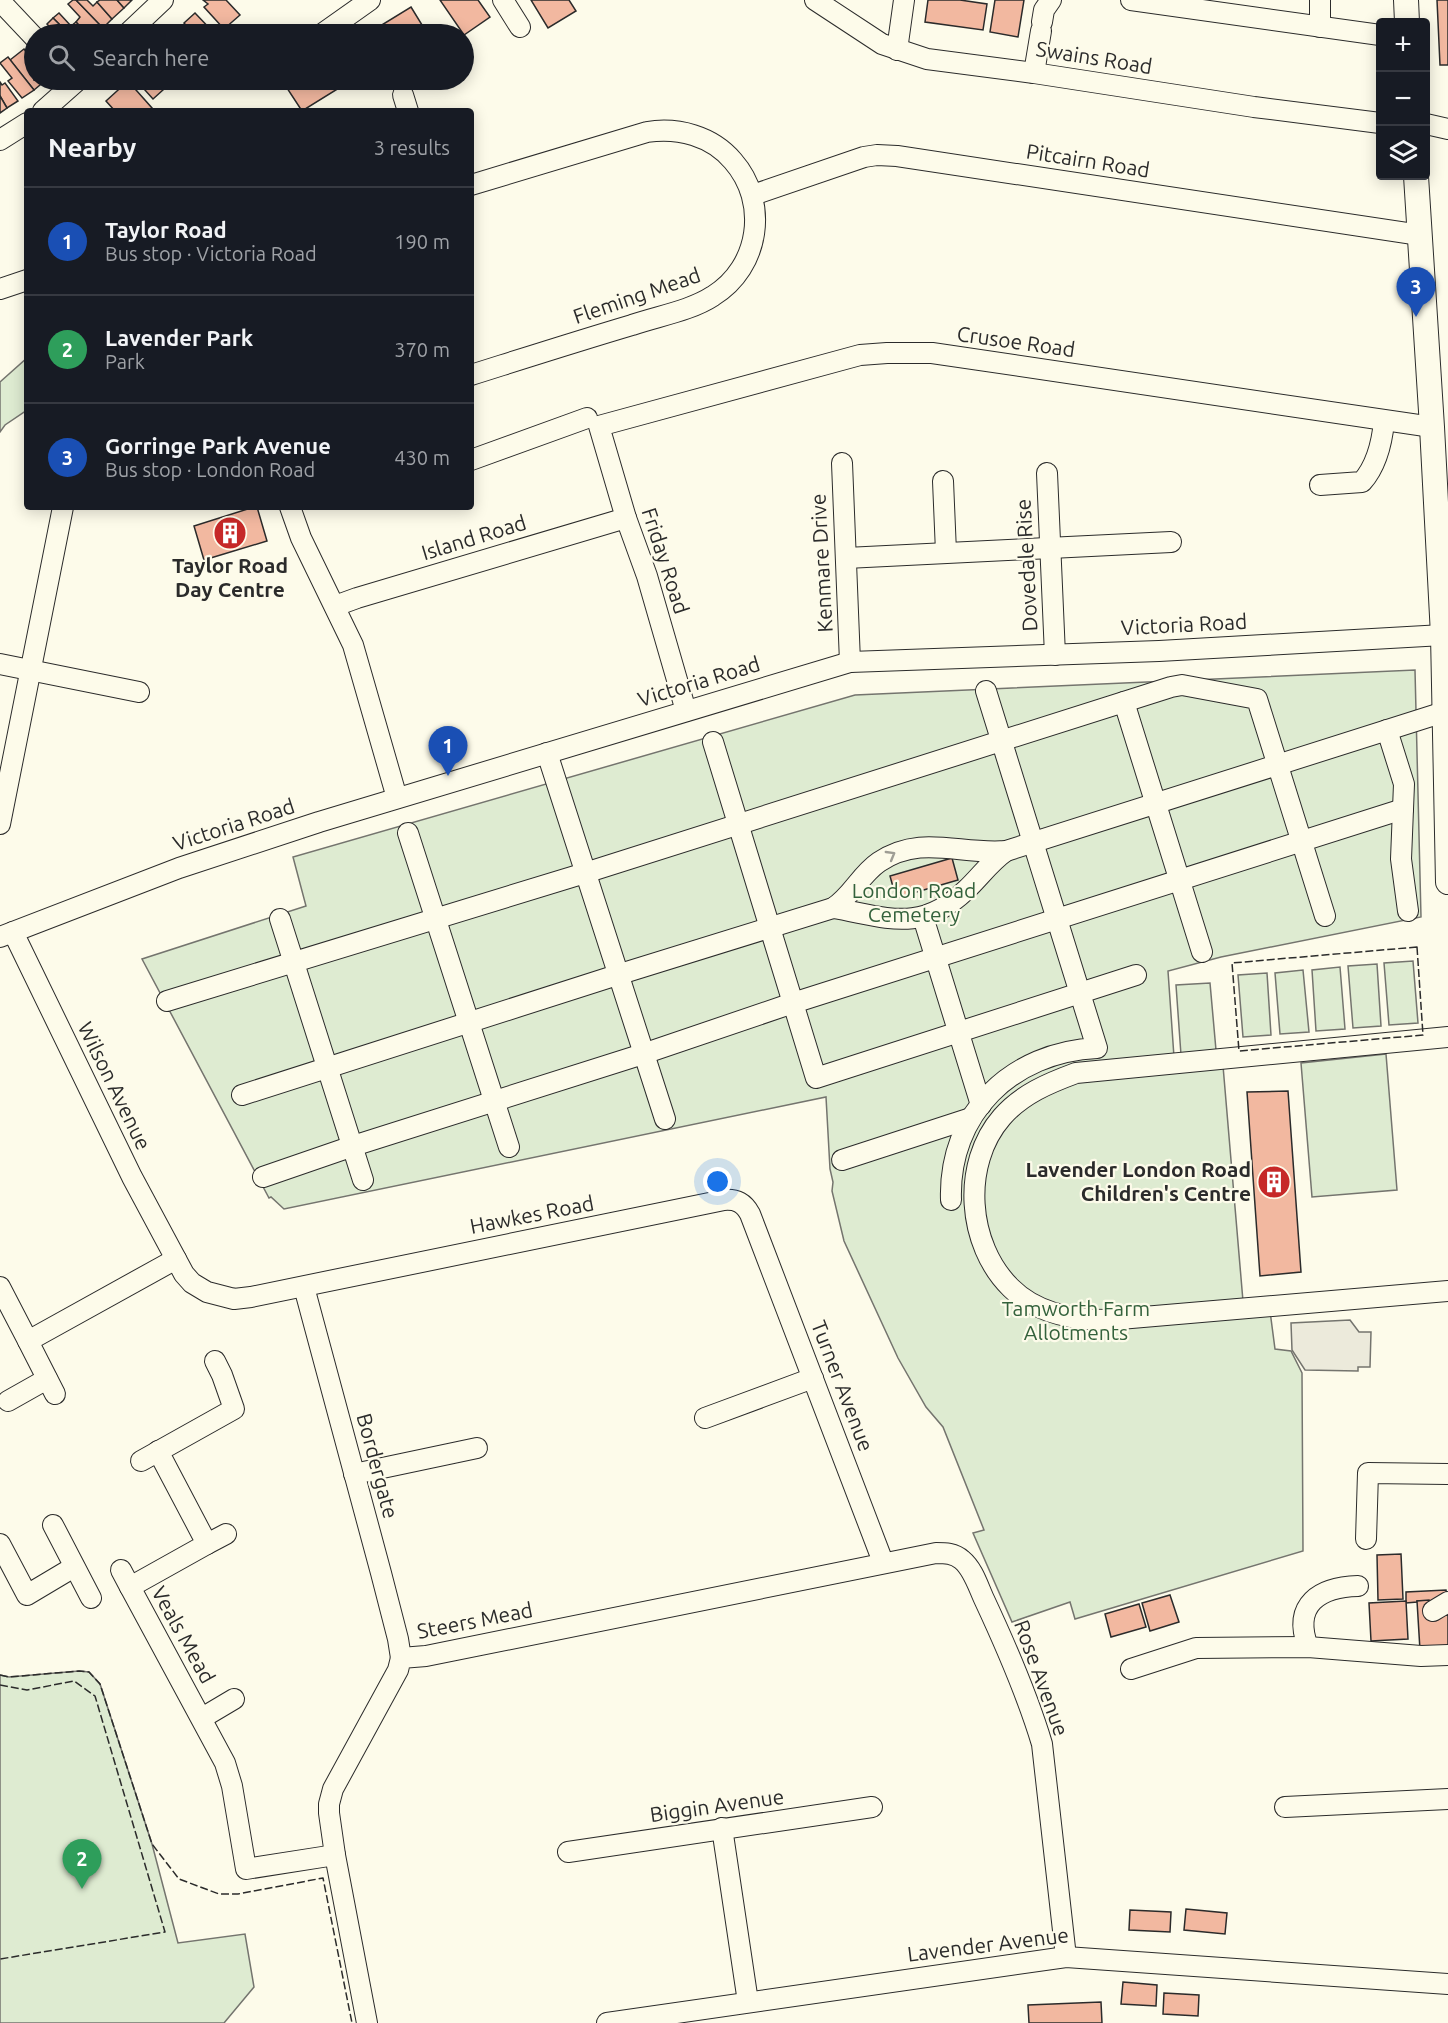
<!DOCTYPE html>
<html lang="en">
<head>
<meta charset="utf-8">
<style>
	:root { --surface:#171b24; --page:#242831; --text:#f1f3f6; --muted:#9ea1a6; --line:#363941; --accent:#0f766e }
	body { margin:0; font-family:Ubuntu,sans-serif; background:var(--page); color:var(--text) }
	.controls { position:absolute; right:18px; top:18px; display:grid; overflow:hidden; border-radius:6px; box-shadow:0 3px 15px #0003 }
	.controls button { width:54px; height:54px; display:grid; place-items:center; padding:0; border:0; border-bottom:2px solid var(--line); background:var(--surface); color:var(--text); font:30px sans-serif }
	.you { position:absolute; left:718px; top:1182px; width:21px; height:21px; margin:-15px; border:4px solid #fff; border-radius:50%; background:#1a73e8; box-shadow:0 0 0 9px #1a73e833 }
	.badge { display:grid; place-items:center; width:39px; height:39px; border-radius:50%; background:var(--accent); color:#fff; font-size:20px; font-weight:700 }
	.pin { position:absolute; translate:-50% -50px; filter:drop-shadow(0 2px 3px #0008) }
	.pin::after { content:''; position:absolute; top:32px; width:21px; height:18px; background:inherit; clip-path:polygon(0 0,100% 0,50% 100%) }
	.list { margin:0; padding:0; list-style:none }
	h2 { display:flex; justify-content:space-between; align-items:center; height:78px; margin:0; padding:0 24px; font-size:26px }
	h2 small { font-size:20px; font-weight:400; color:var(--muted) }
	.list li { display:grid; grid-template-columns:39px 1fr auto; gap:18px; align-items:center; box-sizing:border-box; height:108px; padding:0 24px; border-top:2px solid var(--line) }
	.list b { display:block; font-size:22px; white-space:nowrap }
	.list p { margin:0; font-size:20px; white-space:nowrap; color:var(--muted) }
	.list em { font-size:20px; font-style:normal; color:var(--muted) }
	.icon { flex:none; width:33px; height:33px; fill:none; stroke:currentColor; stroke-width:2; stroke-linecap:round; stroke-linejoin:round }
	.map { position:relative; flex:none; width:1448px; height:2023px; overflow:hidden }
	.search { position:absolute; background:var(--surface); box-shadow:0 3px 15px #0003; left:24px; top:24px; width:450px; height:66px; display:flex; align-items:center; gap:15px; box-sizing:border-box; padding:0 21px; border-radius:33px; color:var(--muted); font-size:22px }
	.panel { position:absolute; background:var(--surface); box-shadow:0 3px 15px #0003; left:24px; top:108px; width:450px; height:402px; border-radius:6px }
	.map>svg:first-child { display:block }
	.green { fill:#deebd1; stroke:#74746e; stroke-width:1.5 }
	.parking { fill:#eceadb; stroke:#74746e; stroke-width:1.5 }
	.building { fill:#f2b8a0; stroke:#2b2b2b; stroke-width:1.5 }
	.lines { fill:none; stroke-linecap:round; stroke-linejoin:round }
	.minor-casing { stroke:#2b2b2b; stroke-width:22 }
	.major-casing { stroke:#2b2b2b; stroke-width:26 }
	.minor { stroke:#fdfbea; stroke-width:20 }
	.major { stroke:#fdfbea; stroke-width:24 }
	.fence { stroke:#2b2b2b; stroke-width:1.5; stroke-dasharray:8 3; stroke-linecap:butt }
	.oneway { stroke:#9e9d94 }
	.labels { text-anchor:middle; stroke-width:4.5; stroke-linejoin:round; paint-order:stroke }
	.street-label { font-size:21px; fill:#2b2b2b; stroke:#fdfbea }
	.poi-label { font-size:21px; font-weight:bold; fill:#2b2b2b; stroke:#fdfbea }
	.park-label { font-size:21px; fill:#34623c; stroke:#fdfbea }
</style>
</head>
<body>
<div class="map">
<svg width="1448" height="2023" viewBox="0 0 1448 2023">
	<rect width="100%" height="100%" fill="#fdfbea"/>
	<g class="green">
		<polygon points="27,358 27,410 5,425 0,432 0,382"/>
		<polygon points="1415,670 1421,917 1221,957 1168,971 1174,1057 1222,1054 1244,1313 1270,1311 1275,1349 1291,1351 1302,1373 1303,1551 1075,1619 1070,1602 1012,1622 973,1533 984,1530 943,1427 926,1407 898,1358 844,1241 832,1191 833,1182 830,1169 826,1097 284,1209 271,1197 269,1198 142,959 306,906 293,857 855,695"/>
		<polygon points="1413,961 1418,1023 1389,1025 1384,963"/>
		<polygon points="1377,964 1381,1026 1353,1028 1348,966"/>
		<polygon points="1340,967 1345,1029 1316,1031 1312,970"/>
		<polygon points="1303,970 1309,1032 1280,1034 1275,973"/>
		<polygon points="1267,973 1271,1035 1243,1037 1238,975"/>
		<polygon points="1210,983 1216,1050 1181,1055 1176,985"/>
		<polygon points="1386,1054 1397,1190 1312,1197 1301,1063"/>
		<polygon points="79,1671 89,1672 100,1684 152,1844 178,1943 245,1934 254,1987 224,2023 0,2023 0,1675 9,1677"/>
	</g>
	<polygon class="parking" points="1350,1320 1359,1332 1371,1332 1370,1367 1358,1367 1358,1371 1305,1370 1292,1350 1291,1323"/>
	<g class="building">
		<polygon points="73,0 76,0 103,28 95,34 87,34 76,22 80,17 68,4"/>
		<polygon points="76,0 87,0 93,6 97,2 112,19 103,28"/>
		<polygon points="100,0 117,0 124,8 112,19 97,2"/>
		<polygon points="117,0 132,0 124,8"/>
		<polygon points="203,0 226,0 240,15 224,29 204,7 208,4"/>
		<polygon points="440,0 478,0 490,17 464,35"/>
		<polygon points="531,0 569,0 576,11 548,28"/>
		<polygon points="928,0 960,0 987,4 983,30 925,22"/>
		<polygon points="995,0 1024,0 1018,37 990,32"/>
		<polygon points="1437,0 1448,0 1448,65 1440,65"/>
		<polygon points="411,7 427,33 424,34 367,34"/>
		<polygon points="59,13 71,26 76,22 87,34 69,34 53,18"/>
		<polygon points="195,13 215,34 194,34 184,23"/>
		<polygon points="53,18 69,34 56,34 47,24"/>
		<polygon points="24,49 34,61 34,80 46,80 34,90 10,60"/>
		<polygon points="8,57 34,90 22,98 8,81 12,78 0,63"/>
		<polygon points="136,80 174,80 153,99"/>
		<polygon points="293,80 352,80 302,111 285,85"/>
		<polygon points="128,81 152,108 148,111 115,111 106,101"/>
		<polygon points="0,82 2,85 5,83 18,101 7,108 0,96"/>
		<polygon points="0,96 7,108 0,113"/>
		<polygon points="254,507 257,507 267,541 204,560 194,526"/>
		<polygon points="952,858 958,880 896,898 890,876"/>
		<polygon points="1288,1091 1301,1272 1260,1276 1247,1092"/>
		<polygon points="1401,1554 1403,1599 1378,1600 1377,1555"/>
		<polygon points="1446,1590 1447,1597 1439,1601 1417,1601 1417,1602 1406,1603 1406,1592"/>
		<polygon points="1170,1595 1179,1622 1150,1631 1142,1603"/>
		<polygon points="1429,1600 1430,1616 1448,1615 1448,1649 1420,1650 1417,1601"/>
		<polygon points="1406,1601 1408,1639 1371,1641 1369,1603"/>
		<polygon points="1139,1604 1146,1627 1111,1637 1105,1614"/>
		<polygon points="1186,1909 1227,1913 1225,1934 1184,1930"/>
		<polygon points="1130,1910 1171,1912 1170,1932 1129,1930"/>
		<polygon points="1123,1982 1157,1985 1156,2006 1121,2004"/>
		<polygon points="1164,1993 1199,1995 1198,2016 1163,2014"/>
		<polygon points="1101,2002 1102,2023 1029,2023 1028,2005"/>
	</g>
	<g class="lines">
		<defs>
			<g id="minor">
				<polyline points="503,0 520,27"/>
				<polyline points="815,0 882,44 927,59 1034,73 1254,107 1380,123"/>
				<polyline points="1131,0 1380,35"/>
				<polyline points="1320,0 1320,27"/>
				<polyline points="0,1 34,37"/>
				<polyline points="1042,22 1044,10 1051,0"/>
				<polyline points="127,34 163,0"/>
				<polyline points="322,34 370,0"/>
				<polyline points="897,50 904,0"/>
				<polyline points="1034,73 1041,31"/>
				<polyline points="403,95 408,111"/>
				<polyline points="43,111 78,80"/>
				<polyline points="1426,124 1448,129"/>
				<polyline points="0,140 27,123"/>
				<path d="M471,185L647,132C678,127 712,136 733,161C769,202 760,267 713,296C690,311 658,316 632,325C578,341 525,358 471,375"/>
				<polyline points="753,195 864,157 877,155 897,156 1420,235"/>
				<polyline points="0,289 27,280"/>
				<polyline points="471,460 587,418"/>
				<polyline points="842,463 850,662"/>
				<polyline points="1047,473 1055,655"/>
				<polyline points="943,481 946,552"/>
				<path d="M1320,485L1362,482C1377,465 1382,443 1384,421"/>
				<polyline points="290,507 301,538 353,645 397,798"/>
				<polyline points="846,558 1171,542"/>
				<polyline points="335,606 357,598 626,518"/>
				<polyline points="0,664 139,692"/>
				<polyline points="1124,702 1202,952"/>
				<polyline points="686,711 647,576 626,518 599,426 860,355 887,353 932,353 1432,427"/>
				<polyline points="1387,730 1404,784 1401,859 1408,911"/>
				<polyline points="713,742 816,1078 1136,975"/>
				<polyline points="547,753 665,1119"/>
				<polyline points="0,824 63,507"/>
				<polyline points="408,833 509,1147"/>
				<path d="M833,908C887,917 920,934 966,890C980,877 990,862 1006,851"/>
				<polyline points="923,917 981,1105"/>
				<polyline points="280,919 363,1180"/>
				<path d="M13,932L132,1177L184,1274L192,1283L207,1292L234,1299L251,1297L724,1200C737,1199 744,1203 750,1214L883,1562"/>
				<polyline points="0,937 179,868 319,822 850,662 1159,651 1443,635"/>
				<polyline points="167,1001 585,873 1171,687 1182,685 1257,699 1325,916"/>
				<path d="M1448,1037L1076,1073C1049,1083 1022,1094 1002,1117C961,1164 967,1245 1011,1288C1036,1313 1074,1320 1108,1320L1448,1291"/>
				<path d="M242,1095L617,975L833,908C852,896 860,875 879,862C921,834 959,855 1006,851L1444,712"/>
				<polyline points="842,1160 971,1118"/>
				<polyline points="263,1177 353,1146 643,1054 793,1003 1403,809"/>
				<path d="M951,1200C948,1113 1012,1052 1097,1048L986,691"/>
				<polyline points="0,1287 28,1341 176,1259"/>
				<polyline points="304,1287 381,1573 398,1639 401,1658"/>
				<polyline points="28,1341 55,1394"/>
				<polyline points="8,1401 47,1379"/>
				<polyline points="705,1418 813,1378"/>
				<polyline points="158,1451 207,1544 130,1587 225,1763 232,1786 246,1869 335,1855"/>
				<polyline points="141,1461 234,1409 222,1375 215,1361"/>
				<polyline points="354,1474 477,1448"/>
				<polyline points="53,1525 91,1598"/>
				<polyline points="1366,1539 1368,1473 1448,1474"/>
				<polyline points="0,1544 27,1595 74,1567"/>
				<polyline points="207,1544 226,1534"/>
				<polyline points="121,1570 130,1587"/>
				<polyline points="1433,1611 1448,1602"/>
				<path d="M1308,1647C1292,1604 1320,1587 1358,1586"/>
				<polyline points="1131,1669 1196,1648 1308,1647 1421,1656 1448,1655"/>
				<polyline points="202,1718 234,1699"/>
				<polyline points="1285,1807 1448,1799"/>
				<polyline points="722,1828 748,2002"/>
				<polyline points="568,1852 872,1807"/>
				<path d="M367,2023L335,1855L329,1813V1804L333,1789L398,1670L401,1658L426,1656L936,1553C945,1553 954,1553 962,1560C973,1569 978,1586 984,1599C1006,1646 1027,1694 1042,1744L1066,1957"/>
				<polyline points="607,2023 1066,1957 1448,1984"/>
			</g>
			<g id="major">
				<polyline points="1406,0 1407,22"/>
				<polyline points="1416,176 1432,427 1443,635 1448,882"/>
			</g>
		</defs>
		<use href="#minor" class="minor-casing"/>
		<use href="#major" class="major-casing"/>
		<use href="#minor" class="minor"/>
		<use href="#major" class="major"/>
		<g class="fence">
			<polygon points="1417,947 1423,1035 1239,1051 1232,963"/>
			<polyline points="0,1675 9,1677 79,1671 89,1672 100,1684 152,1844 179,1879 219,1894 238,1894 323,1878 352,2023"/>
			<polyline points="0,1685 27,1690 74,1681 95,1696 165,1932 0,1959"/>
		</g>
	</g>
	<defs><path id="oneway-chevron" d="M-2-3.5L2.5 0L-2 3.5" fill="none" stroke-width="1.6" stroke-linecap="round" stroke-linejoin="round" transform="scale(1.5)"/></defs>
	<use class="oneway" href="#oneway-chevron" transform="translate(891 855) rotate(-30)"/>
	<defs>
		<symbol id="building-disc" viewBox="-11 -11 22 22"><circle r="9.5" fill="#c62828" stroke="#fdfbea"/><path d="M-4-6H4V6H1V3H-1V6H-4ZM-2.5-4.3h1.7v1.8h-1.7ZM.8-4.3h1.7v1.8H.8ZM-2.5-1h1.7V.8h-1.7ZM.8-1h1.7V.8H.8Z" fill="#fff"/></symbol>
	</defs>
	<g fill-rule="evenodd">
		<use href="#building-disc" x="211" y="514" width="38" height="38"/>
		<use href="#building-disc" x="1255" y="1163" width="38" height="38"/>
	</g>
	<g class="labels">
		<g class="street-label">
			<text transform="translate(1094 58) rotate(9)" y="7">Swains Road</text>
			<text transform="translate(1088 161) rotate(9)" y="7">Pitcairn Road</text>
			<text transform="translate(637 296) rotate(-19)" y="7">Fleming Mead</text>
			<text transform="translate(1016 342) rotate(8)" y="7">Crusoe Road</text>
			<text transform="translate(474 538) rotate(-17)" y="7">Island Road</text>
			<text transform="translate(665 561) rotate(72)" y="7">Friday Road</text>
			<text transform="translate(822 563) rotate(-93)" y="7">Kenmare Drive</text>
			<text transform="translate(1027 565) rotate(-93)" y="7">Dovedale Rise</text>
			<text transform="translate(1184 625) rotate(-3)" y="7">Victoria Road</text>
			<text transform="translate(699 682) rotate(-17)" y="7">Victoria Road</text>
			<text transform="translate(234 825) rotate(-18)" y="7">Victoria Road</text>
			<text transform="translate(114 1086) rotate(64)" y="7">Wilson Avenue</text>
			<text transform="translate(532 1215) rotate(-11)" y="7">Hawkes Road</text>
			<text transform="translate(842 1386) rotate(69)" y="7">Turner Avenue</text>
			<text transform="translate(377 1466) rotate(75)" y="7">Bordergate</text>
			<text transform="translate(475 1621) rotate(-11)" y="7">Steers Mead</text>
			<text transform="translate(183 1635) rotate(61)" y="7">Veals Mead</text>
			<text transform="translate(1041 1678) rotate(70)" y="7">Rose Avenue</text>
			<text transform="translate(717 1806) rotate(-8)" y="7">Biggin Avenue</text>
			<text transform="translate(988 1945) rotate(-7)" y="7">Lavender Avenue</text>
		</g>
		<g class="poi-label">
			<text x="230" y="573">Taylor Road<tspan x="230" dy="24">Day Centre</tspan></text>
			<text x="1251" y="1177" text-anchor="end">Lavender London Road<tspan x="1251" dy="24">Children's Centre</tspan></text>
		</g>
		<g class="park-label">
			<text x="914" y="898">London Road<tspan x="914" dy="24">Cemetery</tspan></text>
			<text x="1076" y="1316">Tamworth Farm<tspan x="1076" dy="24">Allotments</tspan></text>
		</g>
	</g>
</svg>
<div class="controls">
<button>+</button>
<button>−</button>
<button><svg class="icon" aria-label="layers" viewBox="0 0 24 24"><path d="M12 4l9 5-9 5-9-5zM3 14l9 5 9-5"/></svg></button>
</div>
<div class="you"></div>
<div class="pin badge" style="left:448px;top:776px;background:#1a4fb4">1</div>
<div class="pin badge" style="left:82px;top:1889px;background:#2e9e5b">2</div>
<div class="pin badge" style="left:1416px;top:317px;background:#1a4fb4">3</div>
<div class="search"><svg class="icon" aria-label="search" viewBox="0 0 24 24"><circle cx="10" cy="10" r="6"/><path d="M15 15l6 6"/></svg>Search here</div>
<section class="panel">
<h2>Nearby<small>3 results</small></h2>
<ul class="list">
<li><span class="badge" style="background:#1a4fb4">1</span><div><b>Taylor Road</b><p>Bus stop · Victoria Road</p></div><em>190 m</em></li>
<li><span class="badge" style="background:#2e9e5b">2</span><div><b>Lavender Park</b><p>Park</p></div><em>370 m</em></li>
<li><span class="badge" style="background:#1a4fb4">3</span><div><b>Gorringe Park Avenue</b><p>Bus stop · London Road</p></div><em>430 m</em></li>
</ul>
</section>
</div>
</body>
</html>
